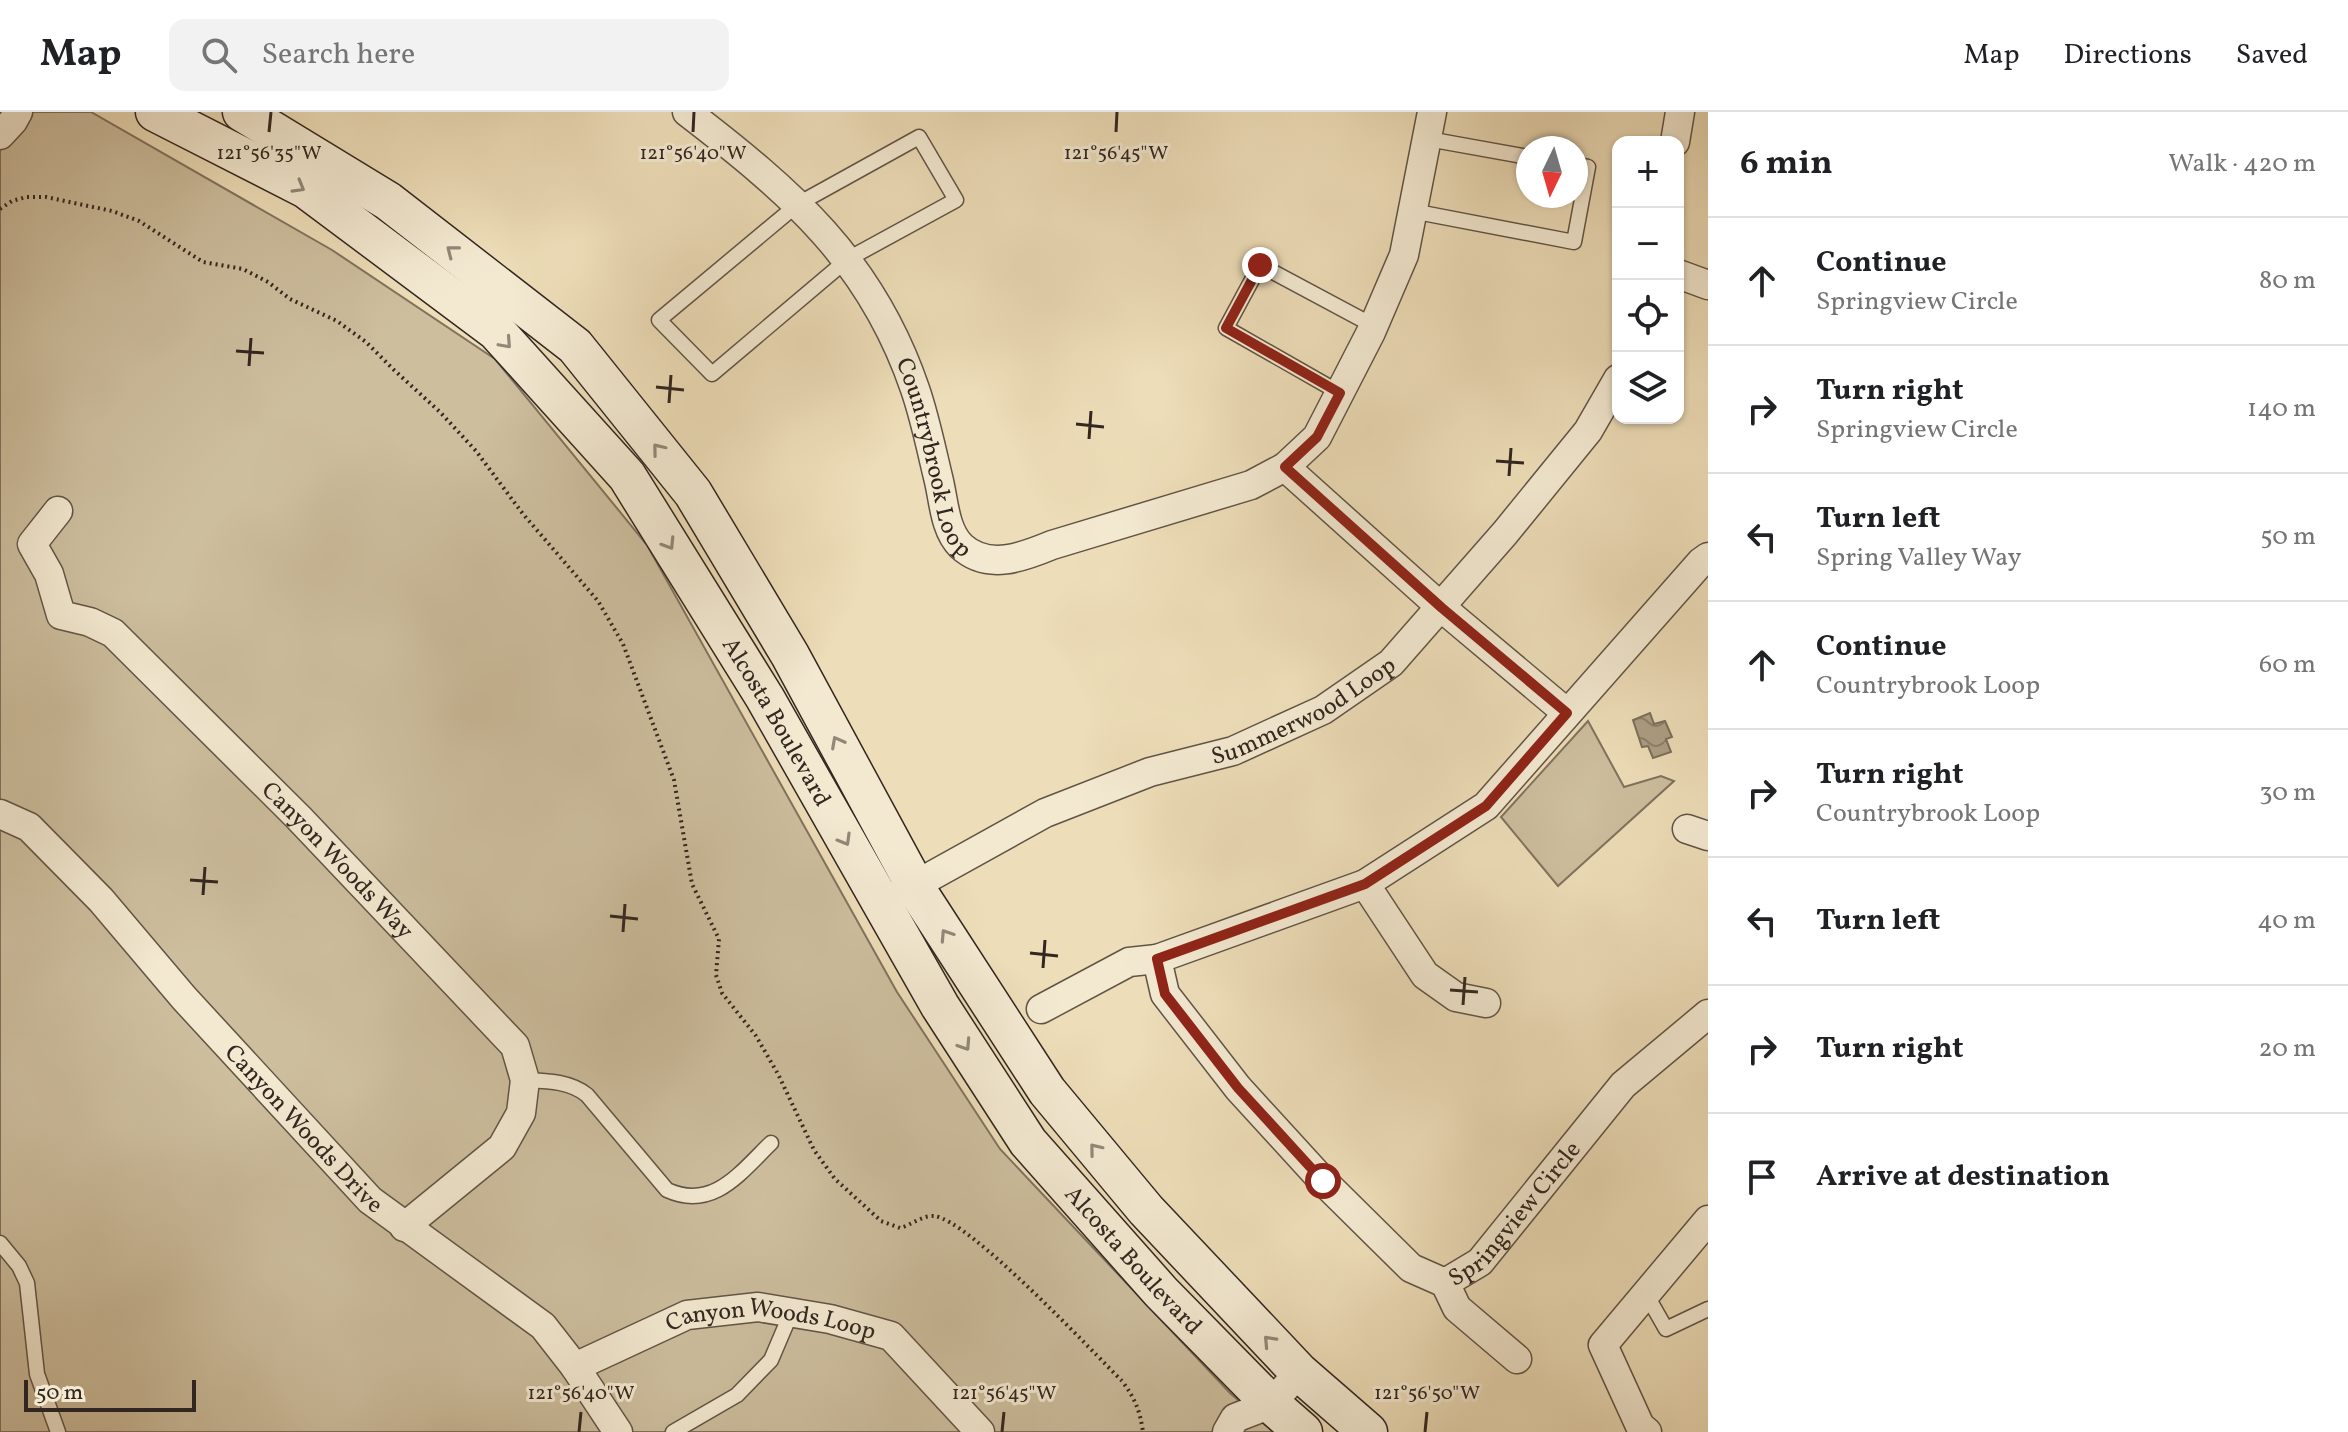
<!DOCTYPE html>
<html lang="en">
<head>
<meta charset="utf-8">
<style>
	:root { --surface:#fff; --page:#f2f2f2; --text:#202124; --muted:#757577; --line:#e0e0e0 }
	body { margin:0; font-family:Vollkorn,serif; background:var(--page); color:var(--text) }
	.controls { position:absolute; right:24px; top:24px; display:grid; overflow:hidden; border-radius:16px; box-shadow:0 2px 6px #0004 }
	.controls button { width:72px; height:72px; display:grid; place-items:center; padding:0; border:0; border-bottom:2px solid var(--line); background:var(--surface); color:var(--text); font:40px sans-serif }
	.compass { position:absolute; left:1516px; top:24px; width:72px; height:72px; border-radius:50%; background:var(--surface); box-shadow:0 2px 6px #0004; rotate:185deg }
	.scale { position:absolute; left:24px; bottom:20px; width:172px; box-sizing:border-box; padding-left:8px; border:4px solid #322620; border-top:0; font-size:22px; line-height:28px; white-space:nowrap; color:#322620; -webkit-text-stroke:6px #f3e9d1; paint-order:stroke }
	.stop { position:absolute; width:24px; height:24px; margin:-18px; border:6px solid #8f2418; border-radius:50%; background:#fff }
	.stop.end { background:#8f2418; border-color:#fff; box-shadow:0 2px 8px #0008 }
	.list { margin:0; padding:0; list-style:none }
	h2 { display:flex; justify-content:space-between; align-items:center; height:104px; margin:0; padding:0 32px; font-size:34px }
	h2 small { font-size:26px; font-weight:400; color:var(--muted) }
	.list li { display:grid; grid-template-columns:52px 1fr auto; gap:24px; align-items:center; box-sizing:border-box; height:128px; padding:0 32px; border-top:2px solid var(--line) }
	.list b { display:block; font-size:30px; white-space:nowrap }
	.list p { margin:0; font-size:26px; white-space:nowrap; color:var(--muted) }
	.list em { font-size:26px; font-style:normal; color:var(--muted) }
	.icon { flex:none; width:44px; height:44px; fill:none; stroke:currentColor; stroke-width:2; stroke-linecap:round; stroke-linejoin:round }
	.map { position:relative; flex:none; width:1708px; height:1320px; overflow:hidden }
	header { display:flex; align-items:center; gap:48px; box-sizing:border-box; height:112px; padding:0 40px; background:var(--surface); border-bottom:2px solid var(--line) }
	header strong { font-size:38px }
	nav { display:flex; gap:44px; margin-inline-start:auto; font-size:28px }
	.search { width:560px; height:72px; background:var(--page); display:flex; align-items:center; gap:20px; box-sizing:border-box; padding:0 28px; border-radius:16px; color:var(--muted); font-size:30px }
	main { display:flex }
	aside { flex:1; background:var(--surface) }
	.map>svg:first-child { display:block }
	.green { fill:#cdbe9e; stroke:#80725f; stroke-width:2 }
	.water { fill:url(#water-waves); stroke:#7c6f5c; stroke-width:2 }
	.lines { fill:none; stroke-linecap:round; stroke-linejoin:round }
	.service-casing { stroke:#615446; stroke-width:17 }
	.minor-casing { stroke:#615446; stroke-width:31 }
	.secondary-casing { stroke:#322620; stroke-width:41 }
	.path { stroke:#322620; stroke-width:4; stroke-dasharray:2 4; stroke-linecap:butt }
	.service { stroke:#f3e9d1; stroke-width:14 }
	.minor { stroke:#f3e9d1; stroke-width:28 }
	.secondary { stroke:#f3e9d1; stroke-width:38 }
	.oneway { stroke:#928878 }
	.route { stroke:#8f2418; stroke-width:10 }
	.ticks { fill:none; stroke:#322620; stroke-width:3 }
	.labels { text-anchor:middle; stroke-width:6; stroke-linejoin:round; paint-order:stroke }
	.street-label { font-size:24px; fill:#322620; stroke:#f3e9d1 }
	.ticks-label { font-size:20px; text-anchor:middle; fill:#322620; stroke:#f3e9d1; stroke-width:6; stroke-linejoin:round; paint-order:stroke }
</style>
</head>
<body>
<header>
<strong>Map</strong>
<div class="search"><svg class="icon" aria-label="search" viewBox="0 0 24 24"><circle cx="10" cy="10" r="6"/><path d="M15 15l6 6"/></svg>Search here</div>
<nav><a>Map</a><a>Directions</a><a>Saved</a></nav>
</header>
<main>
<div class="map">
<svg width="1708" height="1320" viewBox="0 0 1708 1320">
	<defs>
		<pattern id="water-waves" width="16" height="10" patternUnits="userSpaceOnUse" patternTransform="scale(2)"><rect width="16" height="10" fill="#ad9f84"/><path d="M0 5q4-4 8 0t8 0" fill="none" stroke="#8d816c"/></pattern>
	</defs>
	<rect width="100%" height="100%" fill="#edddb8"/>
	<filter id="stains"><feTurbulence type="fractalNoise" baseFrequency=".0025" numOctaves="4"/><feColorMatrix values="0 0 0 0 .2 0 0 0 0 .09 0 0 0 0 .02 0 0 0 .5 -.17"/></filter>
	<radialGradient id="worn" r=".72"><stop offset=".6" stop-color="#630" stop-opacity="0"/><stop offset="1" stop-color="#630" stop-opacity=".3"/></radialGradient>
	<g class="green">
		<polygon points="0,0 91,0 332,138 495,247 647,433 897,880 1000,1037 1230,1281 1274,1320 0,1320"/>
		<polygon points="1588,609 1624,675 1661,664 1674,669 1558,774 1501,705"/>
	</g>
	<polygon class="water" points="1650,601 1654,612 1665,609 1672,625 1666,627 1671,640 1653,646 1648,634 1642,635 1633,608"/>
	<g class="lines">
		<defs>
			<g id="service">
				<polygon points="919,25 956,88 848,147 712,262 659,208 798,92"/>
				<polyline points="1428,27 1528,45"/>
				<polyline points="1412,99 1574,130 1588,55 1576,53"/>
				<polyline points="1340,281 1226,216 1260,153 1374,214"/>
				<path d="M525,968C547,969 570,969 587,983L667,1078C713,1099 740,1061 771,1031"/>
				<polyline points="0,1131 19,1154 27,1171 37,1262 58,1320"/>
				<polyline points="1646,1182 1666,1217 1708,1197"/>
				<polyline points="673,1320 737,1283 771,1248 791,1201"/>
			</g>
			<g id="minor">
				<path id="s1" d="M687,0C791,80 871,148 915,277C925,306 931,336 938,365C944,388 944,417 961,434C988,459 1023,445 1052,433L1251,373L1285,355L1317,325L1371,220L1404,143L1432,0"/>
				<polyline points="0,23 13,9 18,0"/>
				<polyline points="1675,30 1680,0"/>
				<polyline points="1678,162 1708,173"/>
				<polyline points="1285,355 1442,496 1567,601"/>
				<path id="s2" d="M58,399L32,432L49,462L61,503L90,510L113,521L299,706L515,934L525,968L521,1001L502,1035L404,1115"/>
				<path id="s3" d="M1708,445L1701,450L1486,694L1365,772L1157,847L1165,882L1238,976L1323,1069L1411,1156L1445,1171L1480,1150L1623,973L1708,902"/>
				<path id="s4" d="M0,702L29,715L101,788L184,886L370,1088L543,1214L575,1255L618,1320"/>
				<polyline points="1687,717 1708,724"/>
				<polyline points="1365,772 1425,863 1456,885 1486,891"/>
				<path id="s5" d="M899,782L1045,701L1150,660L1233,639L1323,598L1391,551L1505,421L1588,319L1618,267"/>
				<polyline points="1041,897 1129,850 1157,847"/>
				<polyline points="1445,1171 1457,1196 1517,1247"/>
				<path id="s6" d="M575,1255L687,1203L758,1195L830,1207L891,1224L980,1320"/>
				<polyline points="1227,1320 1235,1306 1271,1292 1299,1260"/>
				<polyline points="1647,1320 1640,1314 1603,1233 1708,1108"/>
			</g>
			<g id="secondary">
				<path id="s7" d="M155,0L306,77L496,219L627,364L765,586L940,894L1028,1030L1161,1180L1271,1292L1303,1320"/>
				<polyline points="242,0 388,89 575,234 693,381 790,543 920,783 1047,979 1146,1098 1299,1260 1368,1320"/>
			</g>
		</defs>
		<use href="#service" class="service-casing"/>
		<use href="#minor" class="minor-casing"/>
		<use href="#secondary" class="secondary-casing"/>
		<path class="path" d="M0,97L12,89L26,85H46L112,99L139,109L203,150L243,157L268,170L290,187L337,209L366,230L394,258L440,300L476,339L523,402L598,489L623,532L674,668L692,772L719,827L716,863L722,881L756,924L778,962L814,1038L835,1067L881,1109L900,1116C911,1113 923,1103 934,1104C968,1107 1092,1239 1122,1269C1135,1286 1140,1299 1143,1320"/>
		<use href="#service" class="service"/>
		<use href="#minor" class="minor"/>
		<use href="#secondary" class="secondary"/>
	</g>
	<defs><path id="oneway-chevron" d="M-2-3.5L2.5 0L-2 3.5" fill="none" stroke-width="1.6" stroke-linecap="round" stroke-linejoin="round" transform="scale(2)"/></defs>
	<g class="oneway">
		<use href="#oneway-chevron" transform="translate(299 75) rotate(30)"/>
		<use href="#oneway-chevron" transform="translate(452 139) rotate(-142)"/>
		<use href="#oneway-chevron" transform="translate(506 231) rotate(48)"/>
		<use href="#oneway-chevron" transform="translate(658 337) rotate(-129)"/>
		<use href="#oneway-chevron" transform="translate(669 432) rotate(58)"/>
		<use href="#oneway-chevron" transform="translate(837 630) rotate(-118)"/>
		<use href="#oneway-chevron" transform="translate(845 728) rotate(60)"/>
		<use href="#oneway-chevron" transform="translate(946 823) rotate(-123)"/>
		<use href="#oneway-chevron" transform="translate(965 933) rotate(57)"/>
		<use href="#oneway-chevron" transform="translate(1095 1037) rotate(-129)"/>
		<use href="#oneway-chevron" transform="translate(1269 1229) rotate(-133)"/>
	</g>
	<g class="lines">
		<polyline class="route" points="1260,153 1226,216 1340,281 1317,325 1285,355 1442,496 1567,601 1486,694 1365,772 1157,847 1165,882 1238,976 1323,1069"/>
	</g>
	<path class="ticks" d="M269,20L271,0M693,20L694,0M1116,20L1117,0M236,239L264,241M249,254L251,226M656,275L684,278M669,291L671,263M1076,312L1104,315M1089,327L1091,299M1496,349L1524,351M1509,364L1511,336M190,768L218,770M203,783L205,755M610,804L638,807M623,820L625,792M1030,841L1058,844M1043,856L1045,828M1450,878L1478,880M1463,893L1465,865M579,1320L581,1300M1002,1320L1004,1300M1425,1320L1427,1300"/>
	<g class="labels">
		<g class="street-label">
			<text dy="8" stroke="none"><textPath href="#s1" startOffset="436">Countrybrook Loop</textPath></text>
			<text dy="8" stroke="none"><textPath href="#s5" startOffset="446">Summerwood Loop</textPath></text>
			<text dy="8" stroke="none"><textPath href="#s7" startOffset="890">Alcosta Boulevard</textPath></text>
			<text dy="8" stroke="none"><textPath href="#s2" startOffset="494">Canyon Woods Way</textPath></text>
			<text dy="8" stroke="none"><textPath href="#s4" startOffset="440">Canyon Woods Drive</textPath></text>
			<text dy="8" stroke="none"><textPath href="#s3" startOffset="1240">Springview Circle</textPath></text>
			<text dy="8" stroke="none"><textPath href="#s7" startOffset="1538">Alcosta Boulevard</textPath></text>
			<text dy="8" stroke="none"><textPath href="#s6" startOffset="208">Canyon Woods Loop</textPath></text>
		</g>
	</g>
	<g class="ticks-label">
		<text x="269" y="47">121°56'35"W</text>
		<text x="693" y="47">121°56'40"W</text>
		<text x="1116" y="47">121°56'45"W</text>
		<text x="581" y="1287">121°56'40"W</text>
		<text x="1004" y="1287">121°56'45"W</text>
		<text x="1427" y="1287">121°56'50"W</text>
	</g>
	<rect width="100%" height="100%" filter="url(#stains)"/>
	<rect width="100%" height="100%" fill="url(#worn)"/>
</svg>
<div class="controls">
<button>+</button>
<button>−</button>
<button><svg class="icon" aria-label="locate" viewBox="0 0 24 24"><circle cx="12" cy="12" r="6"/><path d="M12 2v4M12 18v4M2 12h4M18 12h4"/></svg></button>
<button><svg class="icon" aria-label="layers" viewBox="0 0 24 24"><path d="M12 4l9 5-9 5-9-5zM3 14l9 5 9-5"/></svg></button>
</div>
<svg class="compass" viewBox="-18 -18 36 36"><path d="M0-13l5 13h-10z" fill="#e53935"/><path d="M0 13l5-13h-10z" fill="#757577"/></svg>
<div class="scale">50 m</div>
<div class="stop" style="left:1323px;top:1069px"></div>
<div class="stop end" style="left:1260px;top:153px"></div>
</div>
<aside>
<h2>6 min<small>Walk · 420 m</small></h2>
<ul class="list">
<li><svg class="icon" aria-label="ahead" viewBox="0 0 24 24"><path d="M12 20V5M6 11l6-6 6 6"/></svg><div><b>Continue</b><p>Springview Circle</p></div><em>80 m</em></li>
<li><svg class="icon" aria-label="right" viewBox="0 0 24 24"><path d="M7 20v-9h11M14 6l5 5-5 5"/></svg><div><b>Turn right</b><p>Springview Circle</p></div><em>140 m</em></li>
<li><svg class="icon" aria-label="left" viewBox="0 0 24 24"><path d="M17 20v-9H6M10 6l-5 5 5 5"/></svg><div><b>Turn left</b><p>Spring Valley Way</p></div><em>50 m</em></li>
<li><svg class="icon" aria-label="ahead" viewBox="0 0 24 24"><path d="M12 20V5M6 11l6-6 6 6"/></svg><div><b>Continue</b><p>Countrybrook Loop</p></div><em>60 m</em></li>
<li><svg class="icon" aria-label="right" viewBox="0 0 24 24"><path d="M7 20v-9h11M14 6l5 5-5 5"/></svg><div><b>Turn right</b><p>Countrybrook Loop</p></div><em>30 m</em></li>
<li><svg class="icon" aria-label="left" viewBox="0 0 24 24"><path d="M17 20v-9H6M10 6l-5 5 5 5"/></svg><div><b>Turn left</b></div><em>40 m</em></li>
<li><svg class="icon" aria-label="right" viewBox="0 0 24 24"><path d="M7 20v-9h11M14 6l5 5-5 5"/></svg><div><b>Turn right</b></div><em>20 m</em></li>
<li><svg class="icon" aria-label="arrive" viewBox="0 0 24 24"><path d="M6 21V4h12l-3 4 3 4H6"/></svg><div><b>Arrive at destination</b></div></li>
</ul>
</aside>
</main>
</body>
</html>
